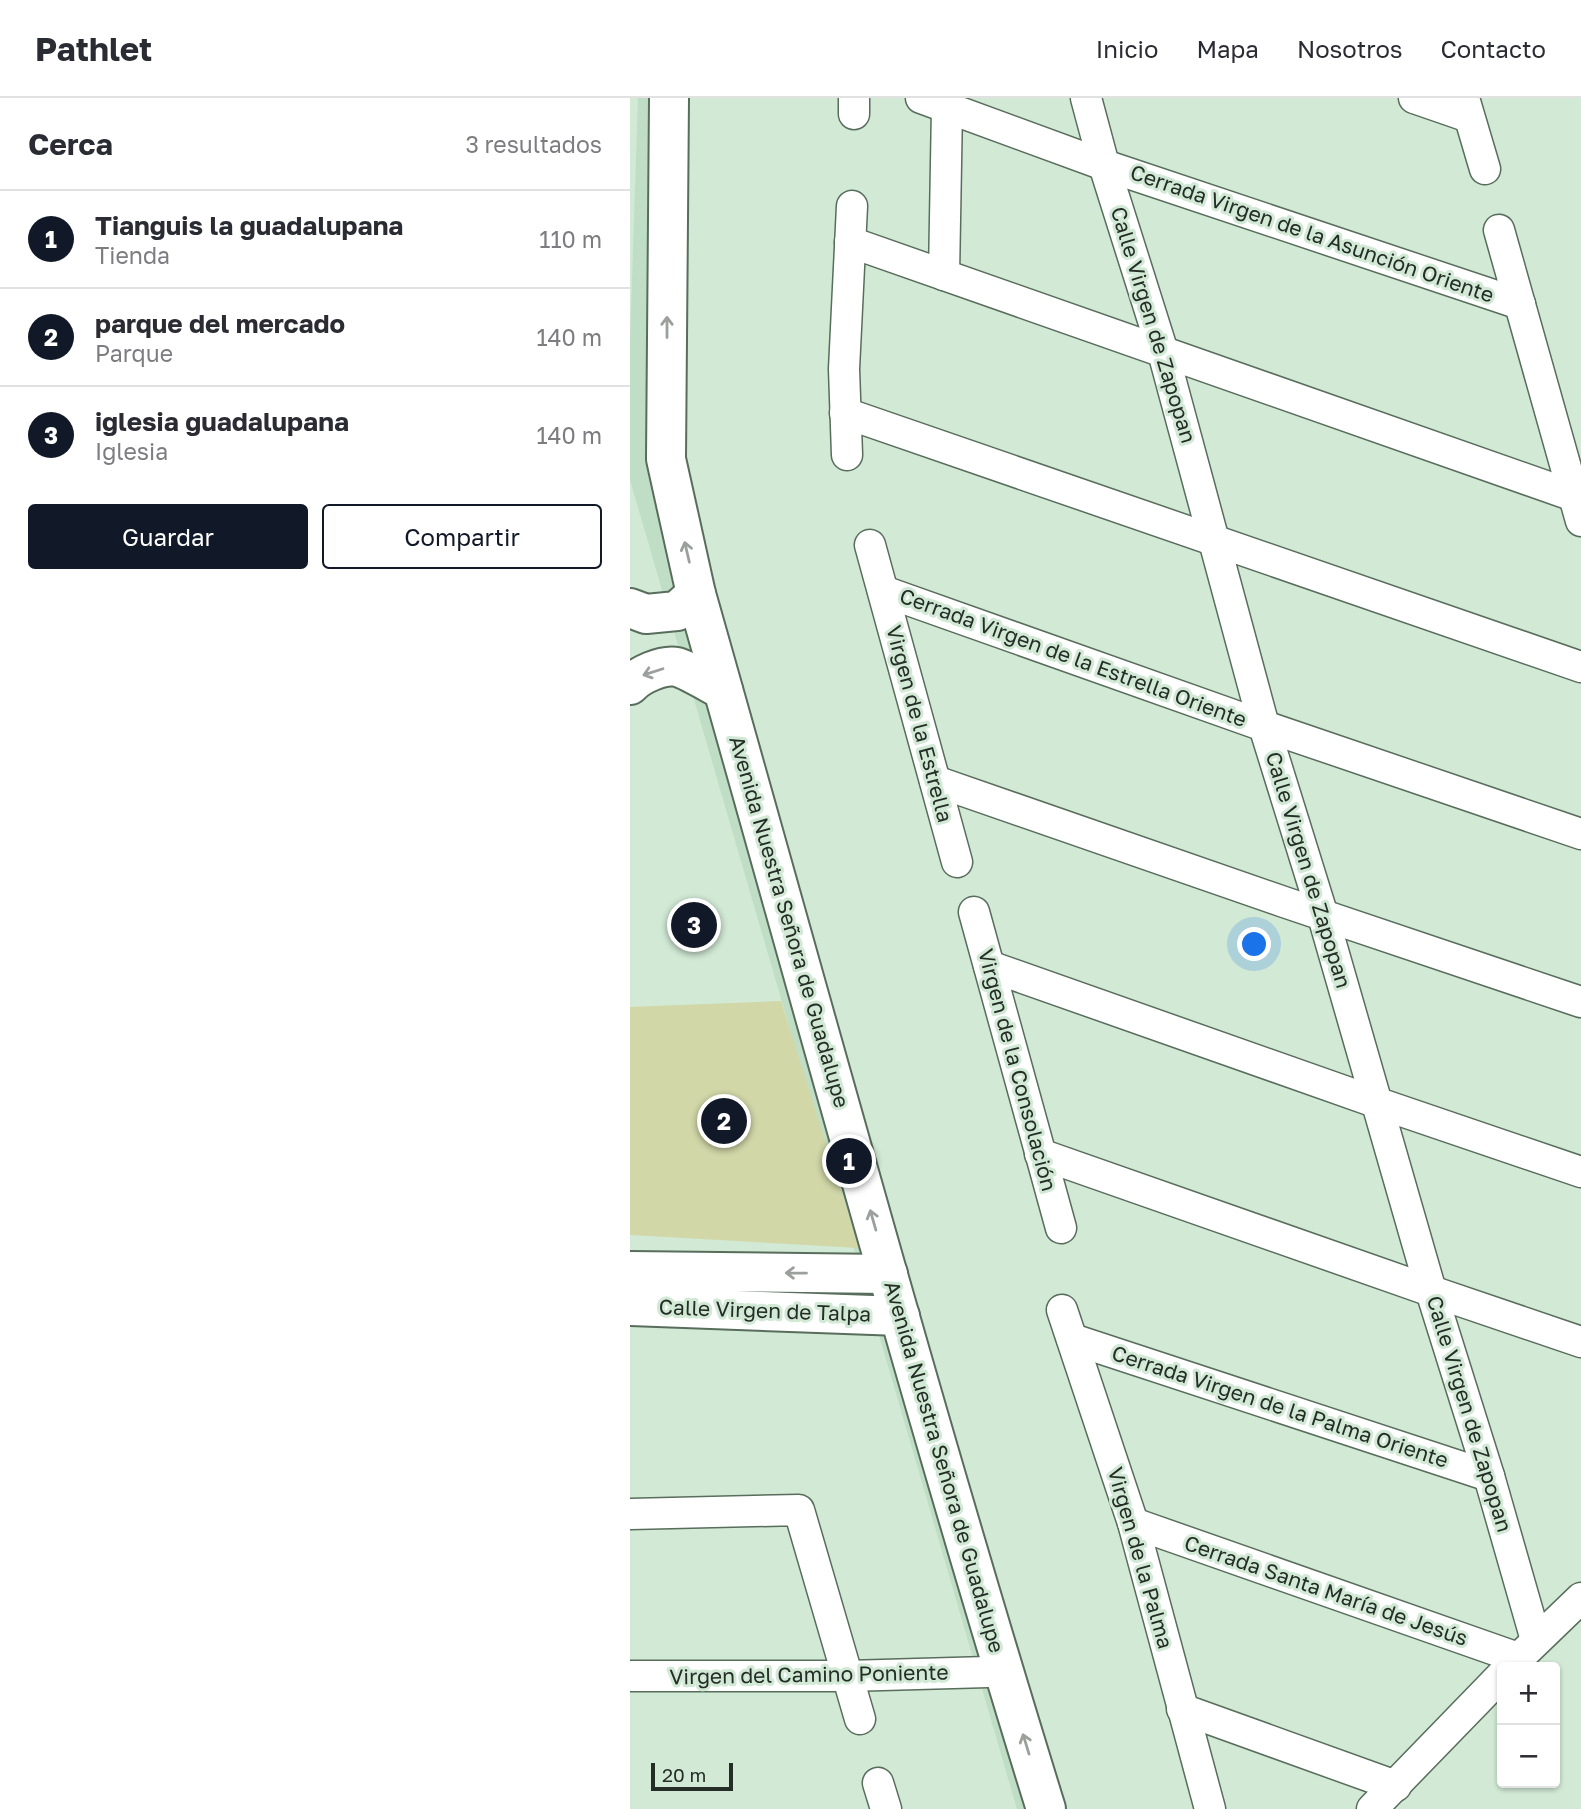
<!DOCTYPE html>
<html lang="es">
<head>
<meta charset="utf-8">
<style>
	:root { --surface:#fff; --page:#f7f7f7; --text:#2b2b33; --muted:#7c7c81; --line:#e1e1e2; --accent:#111827 }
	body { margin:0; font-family:"Golos Text",sans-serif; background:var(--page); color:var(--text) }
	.controls { position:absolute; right:21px; bottom:21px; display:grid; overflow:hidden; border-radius:7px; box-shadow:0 2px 5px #0004 }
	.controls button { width:63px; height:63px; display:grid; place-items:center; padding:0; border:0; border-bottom:2px solid var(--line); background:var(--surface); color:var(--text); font:35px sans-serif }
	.scale { position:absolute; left:21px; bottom:18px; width:82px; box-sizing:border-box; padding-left:7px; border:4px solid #242d26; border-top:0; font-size:19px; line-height:24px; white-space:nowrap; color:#242d26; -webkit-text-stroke:5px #d1e9d5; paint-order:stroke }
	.you { position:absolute; left:625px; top:847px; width:24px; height:24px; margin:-18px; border:5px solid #fff; border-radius:50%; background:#1a73e8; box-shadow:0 0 0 10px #1a73e833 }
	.badge { display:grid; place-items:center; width:46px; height:46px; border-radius:50%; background:var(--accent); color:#fff; font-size:23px; font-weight:700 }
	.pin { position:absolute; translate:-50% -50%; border:4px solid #fff; box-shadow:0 2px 7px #0006 }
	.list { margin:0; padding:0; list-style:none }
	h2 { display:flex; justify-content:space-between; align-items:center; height:91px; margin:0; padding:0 28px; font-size:30px }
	h2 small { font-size:23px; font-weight:400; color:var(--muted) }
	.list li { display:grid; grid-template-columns:46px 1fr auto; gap:21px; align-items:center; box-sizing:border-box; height:98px; padding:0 28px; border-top:2px solid var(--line) }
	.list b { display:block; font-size:26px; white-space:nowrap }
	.list p { margin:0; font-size:23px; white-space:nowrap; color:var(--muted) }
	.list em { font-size:23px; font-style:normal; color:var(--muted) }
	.actions { display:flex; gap:14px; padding:21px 28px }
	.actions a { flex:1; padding:16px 0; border:2px solid var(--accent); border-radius:7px; text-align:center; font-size:24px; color:var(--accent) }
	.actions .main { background:var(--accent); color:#fff }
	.map { position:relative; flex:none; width:951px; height:1711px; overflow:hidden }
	header { display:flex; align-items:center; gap:42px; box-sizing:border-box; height:98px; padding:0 35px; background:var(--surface); border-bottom:2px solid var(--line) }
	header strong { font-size:33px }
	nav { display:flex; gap:38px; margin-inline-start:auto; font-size:24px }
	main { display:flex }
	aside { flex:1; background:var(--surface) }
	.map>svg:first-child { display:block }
	.built { fill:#c0dec6 }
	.green { fill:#d1d7a7 }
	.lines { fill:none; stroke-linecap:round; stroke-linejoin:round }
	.minor-casing { stroke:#586d5c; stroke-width:33 }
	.tertiary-casing { stroke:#586d5c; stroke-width:42 }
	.minor { stroke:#fff; stroke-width:30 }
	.tertiary { stroke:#fff; stroke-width:38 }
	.oneway { stroke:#9ca09d }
	.labels { text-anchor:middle; stroke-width:6; stroke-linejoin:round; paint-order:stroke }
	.street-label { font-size:21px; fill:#242d26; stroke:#d1e9d5 }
</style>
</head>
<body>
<header>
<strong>Pathlet</strong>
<nav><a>Inicio</a><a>Mapa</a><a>Nosotros</a><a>Contacto</a></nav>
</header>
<main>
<aside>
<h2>Cerca<small>3 resultados</small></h2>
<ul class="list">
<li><span class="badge">1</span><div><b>Tianguis la guadalupana</b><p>Tienda</p></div><em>110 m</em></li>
<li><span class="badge">2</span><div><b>parque del mercado</b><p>Parque</p></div><em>140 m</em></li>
<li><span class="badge">3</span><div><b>iglesia guadalupana</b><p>Iglesia</p></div><em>140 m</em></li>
</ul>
<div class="actions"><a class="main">Guardar</a><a>Compartir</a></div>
</aside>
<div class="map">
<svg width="951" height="1711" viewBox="0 0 951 1711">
	<rect width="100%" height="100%" fill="#d1e9d5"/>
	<polygon class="built" points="8,0 49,0 36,369 427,1711 387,1711 0,382 0,242"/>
	<polygon class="green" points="151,903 229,1150 0,1137 0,909"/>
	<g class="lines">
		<defs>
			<g id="minor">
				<polyline points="291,0 474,67 890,206"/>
				<polyline points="456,0 474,67 533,254 634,628 693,818 801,1193 859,1378 906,1542"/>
				<polyline points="784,0 839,19"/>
				<polyline points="834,0 855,71"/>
				<polyline points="224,16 224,0"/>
				<polyline points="869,132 951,423"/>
				<polyline points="220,144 944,398"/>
				<polyline points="314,177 317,10"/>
				<polyline points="215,315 951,569"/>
				<polyline points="217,357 214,271 222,108"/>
				<polyline points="240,447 327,764"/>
				<polyline points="253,493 634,628 951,736"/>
				<polyline points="305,683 654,804 951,904"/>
				<polyline points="344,814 431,1130"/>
				<polyline points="359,868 748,1005 951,1074"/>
				<polyline points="410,1056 801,1193 951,1244"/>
				<polyline points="432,1212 503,1425 580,1711"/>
				<polyline points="442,1241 859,1378"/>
				<polyline points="0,1416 169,1412 230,1621"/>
				<polyline points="503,1425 888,1560"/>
				<polyline points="896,1553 951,1500"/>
				<polyline points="0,1578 217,1578 358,1574"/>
				<polyline points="552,1611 766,1688"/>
				<polyline points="248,1685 256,1711"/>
				<polyline points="742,1711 872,1577"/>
			</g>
			<g id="tertiary">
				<path d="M39,0L36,361L66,496C181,901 291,1308 416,1711"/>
				<polyline points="0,510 16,516 47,513 66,496"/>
				<path d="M0,587C9,577 33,566 47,569C56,571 83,587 93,592"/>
				<polyline points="0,1173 258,1176"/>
				<polyline points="0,1208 270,1218"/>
			</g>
		</defs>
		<use href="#minor" class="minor-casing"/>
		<use href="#tertiary" class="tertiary-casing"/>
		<use href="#minor" class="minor"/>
		<use href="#tertiary" class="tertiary"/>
	</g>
	<defs><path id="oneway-shaft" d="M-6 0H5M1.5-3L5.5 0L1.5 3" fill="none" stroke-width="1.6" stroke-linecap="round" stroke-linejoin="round" transform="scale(1.75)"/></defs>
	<g class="oneway">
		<use href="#oneway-shaft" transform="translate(37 229) rotate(-90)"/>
		<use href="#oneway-shaft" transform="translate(57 454) rotate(-103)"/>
		<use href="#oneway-shaft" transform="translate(23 574) rotate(162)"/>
		<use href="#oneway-shaft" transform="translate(243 1122) rotate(-106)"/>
		<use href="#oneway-shaft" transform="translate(166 1175) rotate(-179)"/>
		<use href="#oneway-shaft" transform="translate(396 1646) rotate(-107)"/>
	</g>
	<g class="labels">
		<g class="street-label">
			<text transform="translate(682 136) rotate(19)" y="7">Cerrada Virgen de la Asunción Oriente</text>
			<text transform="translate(523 227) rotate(73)" y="7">Calle Virgen de Zapopan</text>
			<text transform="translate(443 560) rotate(20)" y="7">Cerrada Virgen de la Estrella Oriente</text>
			<text transform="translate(289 626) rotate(75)" y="7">Virgen de la Estrella</text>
			<text transform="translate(678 772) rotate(73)" y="7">Calle Virgen de Zapopan</text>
			<text transform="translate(159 824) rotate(74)" y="7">Avenida Nuestra Señora de Guadalupe</text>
			<text transform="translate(387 972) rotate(75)" y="7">Virgen de la Consolación</text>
			<text transform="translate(135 1213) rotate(2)" y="7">Calle Virgen de Talpa</text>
			<text transform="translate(650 1309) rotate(18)" y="7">Cerrada Virgen de la Palma Oriente</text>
			<text transform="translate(839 1316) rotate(73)" y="7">Calle Virgen de Zapopan</text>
			<text transform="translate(314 1369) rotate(74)" y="7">Avenida Nuestra Señora de Guadalupe</text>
			<text transform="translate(510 1460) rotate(74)" y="7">Virgen de la Palma</text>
			<text transform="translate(696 1493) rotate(19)" y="7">Cerrada Santa María de Jesús</text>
			<text transform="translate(179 1577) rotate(-1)" y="7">Virgen del Camino Poniente</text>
		</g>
	</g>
</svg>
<div class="controls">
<button>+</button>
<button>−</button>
</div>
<div class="scale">20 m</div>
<div class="you"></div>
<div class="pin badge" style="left:219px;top:1063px">1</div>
<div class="pin badge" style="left:94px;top:1023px">2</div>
<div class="pin badge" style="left:64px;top:827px">3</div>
</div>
</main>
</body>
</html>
